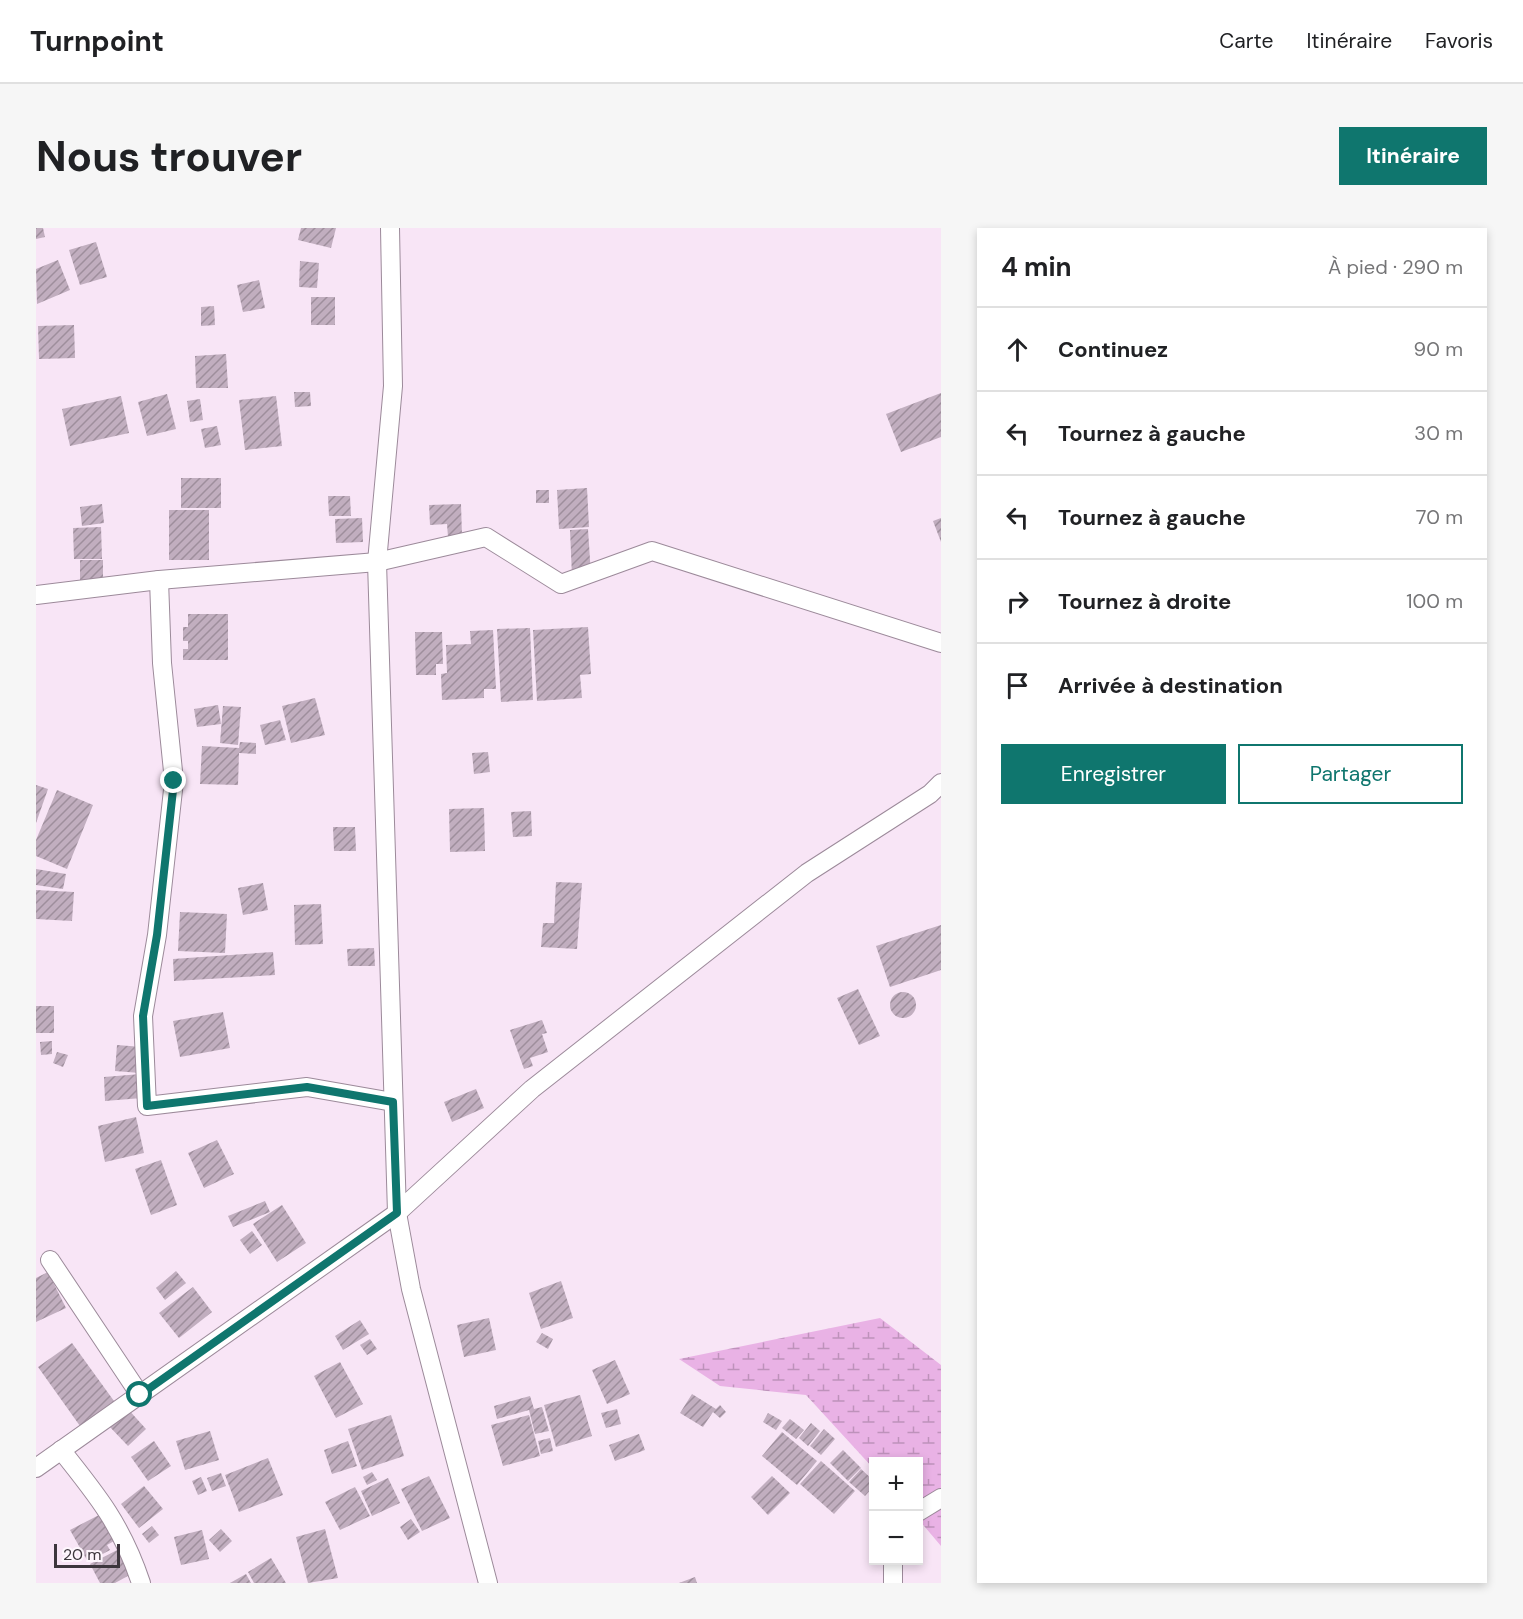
<!DOCTYPE html>
<html lang="fr">
<head>
<meta charset="utf-8">
<style>
	:root { --surface:#fff; --page:#f6f6f6; --text:#202124; --muted:#757577; --line:#e0e0e0; --accent:#0f766e }
	body { margin:0; font-family:"DM Sans",sans-serif; background:var(--page); color:var(--text) }
	.controls { position:absolute; right:18px; bottom:18px; display:grid; overflow:hidden; border-radius:0px; box-shadow:0 3px 9px #0003 }
	.controls button { width:54px; height:54px; display:grid; place-items:center; padding:0; border:0; border-bottom:2px solid var(--line); background:var(--surface); color:var(--text); font:30px sans-serif }
	.scale { position:absolute; left:18px; bottom:15px; width:66px; box-sizing:border-box; padding-left:6px; border:3px solid #3d363d; border-top:0; font-size:16px; line-height:21px; white-space:nowrap; color:#3d363d; -webkit-text-stroke:4px #fef6fd; paint-order:stroke }
	.stop { position:absolute; width:18px; height:18px; margin:-14px; border:4px solid #0f766e; border-radius:50%; background:#fff }
	.stop.end { background:#0f766e; border-color:#fff; box-shadow:0 2px 6px #0008 }
	.list { margin:0; padding:0; list-style:none }
	h2 { display:flex; justify-content:space-between; align-items:center; height:78px; margin:0; padding:0 24px; font-size:26px }
	h2 small { font-size:20px; font-weight:400; color:var(--muted) }
	.list li { display:grid; grid-template-columns:39px 1fr auto; gap:18px; align-items:center; box-sizing:border-box; height:84px; padding:0 24px; border-top:2px solid var(--line) }
	.list b { display:block; font-size:22px; white-space:nowrap }
	.list em { font-size:20px; font-style:normal; color:var(--muted) }
	.actions { display:flex; gap:12px; padding:18px 24px }
	.actions a { flex:1; padding:14px 0; border:2px solid var(--accent); border-radius:0px; text-align:center; font-size:21px; color:var(--accent) }
	.actions .main { background:var(--accent); color:#fff }
	.icon { flex:none; width:33px; height:33px; fill:none; stroke:currentColor; stroke-width:2; stroke-linecap:round; stroke-linejoin:round }
	.map { position:relative; flex:none; width:905px; height:1355px; overflow:hidden; border-radius:0px }
	header { display:flex; align-items:center; gap:36px; box-sizing:border-box; height:84px; padding:0 30px; background:var(--surface); border-bottom:2px solid var(--line) }
	header strong { font-size:28px }
	nav { display:flex; gap:33px; margin-inline-start:auto; font-size:21px }
	.intro { display:flex; align-items:center; justify-content:space-between; box-sizing:border-box; height:144px; padding:0 36px }
	h1 { margin:0; font-size:42px }
	.button { padding:15px 27px; border-radius:0px; background:var(--accent); color:#fff; font-size:21px; font-weight:700 }
	main { display:flex; gap:36px; padding:0 36px }
	aside { flex:1; background:var(--surface); border-radius:0px; box-shadow:0 3px 9px #0003 }
	.map>svg:first-child { display:block }
	.wetland { fill:url(#wetland-marsh) }
	.building { fill:url(#building-hatch) }
	.lines { fill:none; stroke-linecap:round; stroke-linejoin:round }
	.minor-casing { stroke:#9c8a9a; stroke-width:20 }
	.minor { stroke:#fff; stroke-width:18 }
	.route { stroke:#0f766e; stroke-width:8 }
</style>
</head>
<body>
<header>
<strong>Turnpoint</strong>
<nav><a>Carte</a><a>Itinéraire</a><a>Favoris</a></nav>
</header>
<div class="intro"><h1>Nous trouver</h1><a class="button">Itinéraire</a></div>
<main>
<div class="map">
<svg width="905" height="1355" viewBox="0 0 905 1355">
	<defs>
		<pattern id="wetland-marsh" width="20" height="14" patternUnits="userSpaceOnUse" patternTransform="scale(1.5)"><rect width="20" height="14" fill="#e9b2e5"/><path d="M1 5h8M5 5V1M11 12h8M15 12V8" fill="none" stroke="#be92bb"/></pattern>
		<pattern id="building-hatch" width="6" height="6" patternUnits="userSpaceOnUse" patternTransform="scale(1.5)"><rect width="6" height="6" fill="#c1aebf"/><path d="M-1 1l2-2M0 6l6-6M5 7l2-2" fill="none" stroke="#9e8e9c"/></pattern>
	</defs>
	<rect width="100%" height="100%" fill="#f8e5f6"/>
	<polygon class="wetland" points="844,1090 905,1137 905,1318 883,1292 882,1234 838,1234 837,1240 770,1167 684,1158 643,1131"/>
	<g class="building">
		<polygon points="0,0 7,0 9,9 0,11"/>
		<polygon points="265,0 300,0 295,20 262,12"/>
		<polygon points="60,14 71,49 44,57 33,22"/>
		<polygon points="22,32 34,62 1,76 0,41"/>
		<polygon points="264,33 283,35 281,60 263,59"/>
		<polygon points="223,52 229,80 207,84 201,57"/>
		<rect x="275" y="69" width="24" height="28"/>
		<polygon points="178,78 179,97 165,98 165,79"/>
		<polygon points="38,97 39,130 3,131 2,98"/>
		<polygon points="190,126 192,160 160,160 159,128"/>
		<polygon points="258,164 274,164 275,178 259,179"/>
		<polygon points="905,165 905,209 865,224 850,186"/>
		<polygon points="131,166 140,201 111,208 102,174"/>
		<polygon points="85,168 93,205 34,218 26,181"/>
		<polygon points="240,168 246,218 209,222 203,172"/>
		<polygon points="164,171 167,192 154,194 151,173"/>
		<polygon points="181,198 185,217 169,220 165,201"/>
		<rect x="145" y="250" width="40" height="30"/>
		<polygon points="551,260 553,299 523,301 521,262"/>
		<rect x="500" y="262" width="13" height="13"/>
		<polygon points="292,268 314,268 315,288 293,288"/>
		<polygon points="66,276 68,295 46,298 44,279"/>
		<polygon points="425,276 426,308 412,309 411,296 394,297 393,277"/>
		<rect x="133" y="282" width="40" height="50"/>
		<polygon points="326,290 327,314 300,315 299,291"/>
		<polygon points="905,290 905,314 897,293"/>
		<polygon points="65,299 66,331 38,331 37,300"/>
		<polygon points="552,301 555,347 536,348 534,302"/>
		<rect x="44" y="332" width="23" height="26"/>
		<polygon points="152,386 192,386 192,432 147,432 147,421 152,421 152,413 147,413 147,399 152,399"/>
		<polygon points="552,399 555,446 544,447 546,470 501,473 497,402"/>
		<polygon points="494,400 497,472 465,474 461,401"/>
		<polygon points="457,402 460,461 448,461 448,470 406,472 405,446 411,445 410,417 435,416 434,403"/>
		<polygon points="379,404 406,404 407,436 400,436 400,447 380,447"/>
		<polygon points="279,470 289,507 255,515 246,478"/>
		<polygon points="182,477 185,496 161,499 158,481"/>
		<polygon points="187,478 205,479 202,517 184,515"/>
		<polygon points="244,492 250,512 229,517 224,497"/>
		<polygon points="204,514 220,515 220,526 203,525 202,557 164,556 166,518 203,520"/>
		<polygon points="452,524 454,544 438,546 436,525"/>
		<polygon points="0,557 12,561 0,595"/>
		<polygon points="21,562 57,577 31,641 0,628 0,612"/>
		<polygon points="448,580 449,623 414,624 413,581"/>
		<polygon points="495,583 496,608 477,609 475,584"/>
		<polygon points="297,599 319,599 320,623 298,623"/>
		<polygon points="0,641 30,646 27,661 0,657"/>
		<polygon points="520,654 546,655 541,721 505,719 507,695 518,695"/>
		<polygon points="227,655 232,682 207,687 202,660"/>
		<polygon points="0,662 38,664 36,693 0,691"/>
		<polygon points="285,676 287,716 259,717 258,677"/>
		<polygon points="144,684 191,686 189,725 142,723"/>
		<polygon points="905,697 905,742 854,759 840,718"/>
		<polygon points="338,720 339,738 312,738 311,721"/>
		<polygon points="237,724 239,747 138,753 137,731"/>
		<polygon points="822,761 844,808 823,817 801,770"/>
		<circle cx="867" cy="777" r="13"/>
		<rect x="0" y="778" width="18" height="27"/>
		<polygon points="187,784 194,820 144,829 137,793"/>
		<polygon points="506,792 511,805 506,806 512,824 494,830 497,838 488,841 474,802"/>
		<polygon points="16,813 16,826 5,827 4,814"/>
		<polygon points="81,817 106,819 104,845 79,843"/>
		<polygon points="21,824 32,827 27,839 17,835"/>
		<polygon points="105,846 106,870 69,873 68,849"/>
		<polygon points="440,861 448,880 416,894 408,874"/>
		<polygon points="100,889 108,925 69,934 62,898"/>
		<polygon points="181,912 198,946 168,960 152,925"/>
		<polygon points="125,932 141,977 115,987 99,941"/>
		<polygon points="229,973 234,984 197,999 192,988"/>
		<polygon points="246,977 270,1015 241,1034 217,996"/>
		<polygon points="216,1003 226,1017 214,1026 204,1012"/>
		<polygon points="140,1043 150,1055 129,1072 120,1060"/>
		<polygon points="12,1044 30,1080 0,1094 0,1050"/>
		<polygon points="525,1053 537,1090 505,1101 493,1065"/>
		<polygon points="157,1059 176,1084 143,1110 123,1085"/>
		<polygon points="453,1090 460,1122 428,1129 421,1097"/>
		<polygon points="324,1092 333,1106 307,1122 299,1108"/>
		<polygon points="506,1105 517,1111 512,1121 500,1114"/>
		<polygon points="334,1111 341,1121 331,1127 324,1117"/>
		<polygon points="36,1115 78,1173 44,1198 2,1139"/>
		<polygon points="579,1132 594,1166 571,1176 556,1142"/>
		<polygon points="304,1134 327,1176 300,1190 278,1148"/>
		<polygon points="656,1166 680,1181 684,1177 690,1184 684,1190 677,1184 667,1199 644,1185"/>
		<polygon points="544,1167 556,1208 520,1219 508,1177"/>
		<polygon points="494,1168 498,1181 506,1179 513,1203 499,1206 493,1182 461,1191 458,1178"/>
		<polygon points="91,1180 110,1201 92,1218 72,1197"/>
		<polygon points="581,1181 585,1196 570,1200 565,1185"/>
		<polygon points="732,1185 746,1193 740,1202 727,1194"/>
		<polygon points="355,1187 368,1228 326,1242 312,1201"/>
		<polygon points="493,1187 504,1228 467,1238 455,1197"/>
		<polygon points="754,1191 768,1202 760,1211 746,1200"/>
		<polygon points="775,1195 784,1203 772,1218 763,1210"/>
		<polygon points="788,1201 799,1211 785,1227 774,1218"/>
		<polygon points="174,1203 183,1232 149,1242 140,1213"/>
		<polygon points="746,1204 781,1233 761,1257 726,1228"/>
		<polygon points="603,1206 609,1222 579,1233 573,1217"/>
		<polygon points="514,1210 517,1223 505,1226 502,1213"/>
		<polygon points="118,1213 135,1238 112,1253 95,1229"/>
		<polygon points="312,1213 321,1238 296,1246 288,1222"/>
		<polygon points="807,1222 825,1240 812,1253 794,1235"/>
		<polygon points="232,1230 247,1267 203,1284 189,1247"/>
		<polygon points="785,1233 819,1263 798,1286 764,1256"/>
		<polygon points="825,1241 838,1253 838,1258 829,1268 813,1254"/>
		<polygon points="336,1244 341,1252 331,1257 327,1249"/>
		<polygon points="185,1245 190,1258 176,1263 171,1250"/>
		<polygon points="393,1248 414,1290 386,1303 365,1261"/>
		<polygon points="736,1248 754,1265 732,1287 715,1269"/>
		<polygon points="165,1249 171,1263 162,1267 156,1253"/>
		<polygon points="352,1250 364,1275 336,1288 325,1263"/>
		<polygon points="108,1258 127,1281 103,1300 85,1276"/>
		<polygon points="319,1259 334,1288 304,1302 289,1274"/>
		<polygon points="63,1287 78,1313 71,1317 74,1322 52,1334 34,1302"/>
		<polygon points="375,1291 384,1304 372,1312 364,1299"/>
		<polygon points="116,1298 123,1307 113,1315 106,1306"/>
		<polygon points="185,1301 196,1313 184,1324 173,1312"/>
		<polygon points="289,1301 302,1350 272,1355 260,1309"/>
		<polygon points="166,1302 173,1331 145,1337 138,1309"/>
		<polygon points="87,1319 101,1343 79,1355 64,1355 54,1336"/>
		<polygon points="235,1330 250,1355 218,1355 212,1344"/>
		<polygon points="210,1346 215,1355 194,1355"/>
		<polygon points="659,1349 661,1355 643,1355"/>
	</g>
	<g class="lines">
		<defs>
			<g id="minor">
				<polyline points="354,0 357,158 341,334 361,985 375,1061 452,1355"/>
				<polyline points="123,352 126,435 138,553 121,707 107,788 111,878 271,859 357,874"/>
				<polyline points="0,367 123,352 341,334 450,309 525,356 616,323 905,415"/>
				<polyline points="14,1032 104,1167"/>
				<path d="M25,1222C62,1268 86,1298 105,1355"/>
				<polyline points="0,1240 361,985 496,861 771,645 894,566 905,555"/>
				<polyline points="882,1284 905,1270"/>
				<polyline points="857,1332 857,1355"/>
			</g>
		</defs>
		<use href="#minor" class="minor-casing"/>
		<use href="#minor" class="minor"/>
	</g>
	<g class="lines">
		<polyline class="route" points="104,1167 361,985 357,874 271,859 111,878 107,788 121,707 138,553"/>
	</g>
</svg>
<div class="controls">
<button>+</button>
<button>−</button>
</div>
<div class="scale">20 m</div>
<div class="stop" style="left:104px;top:1167px"></div>
<div class="stop end" style="left:138px;top:553px"></div>
</div>
<aside>
<h2>4 min<small>À pied · 290 m</small></h2>
<ul class="list">
<li><svg class="icon" aria-label="ahead" viewBox="0 0 24 24"><path d="M12 20V5M6 11l6-6 6 6"/></svg><div><b>Continuez</b></div><em>90 m</em></li>
<li><svg class="icon" aria-label="left" viewBox="0 0 24 24"><path d="M17 20v-9H6M10 6l-5 5 5 5"/></svg><div><b>Tournez à gauche</b></div><em>30 m</em></li>
<li><svg class="icon" aria-label="left" viewBox="0 0 24 24"><path d="M17 20v-9H6M10 6l-5 5 5 5"/></svg><div><b>Tournez à gauche</b></div><em>70 m</em></li>
<li><svg class="icon" aria-label="right" viewBox="0 0 24 24"><path d="M7 20v-9h11M14 6l5 5-5 5"/></svg><div><b>Tournez à droite</b></div><em>100 m</em></li>
<li><svg class="icon" aria-label="arrive" viewBox="0 0 24 24"><path d="M6 21V4h12l-3 4 3 4H6"/></svg><div><b>Arrivée à destination</b></div></li>
</ul>
<div class="actions"><a class="main">Enregistrer</a><a>Partager</a></div>
</aside>
</main>
</body>
</html>
